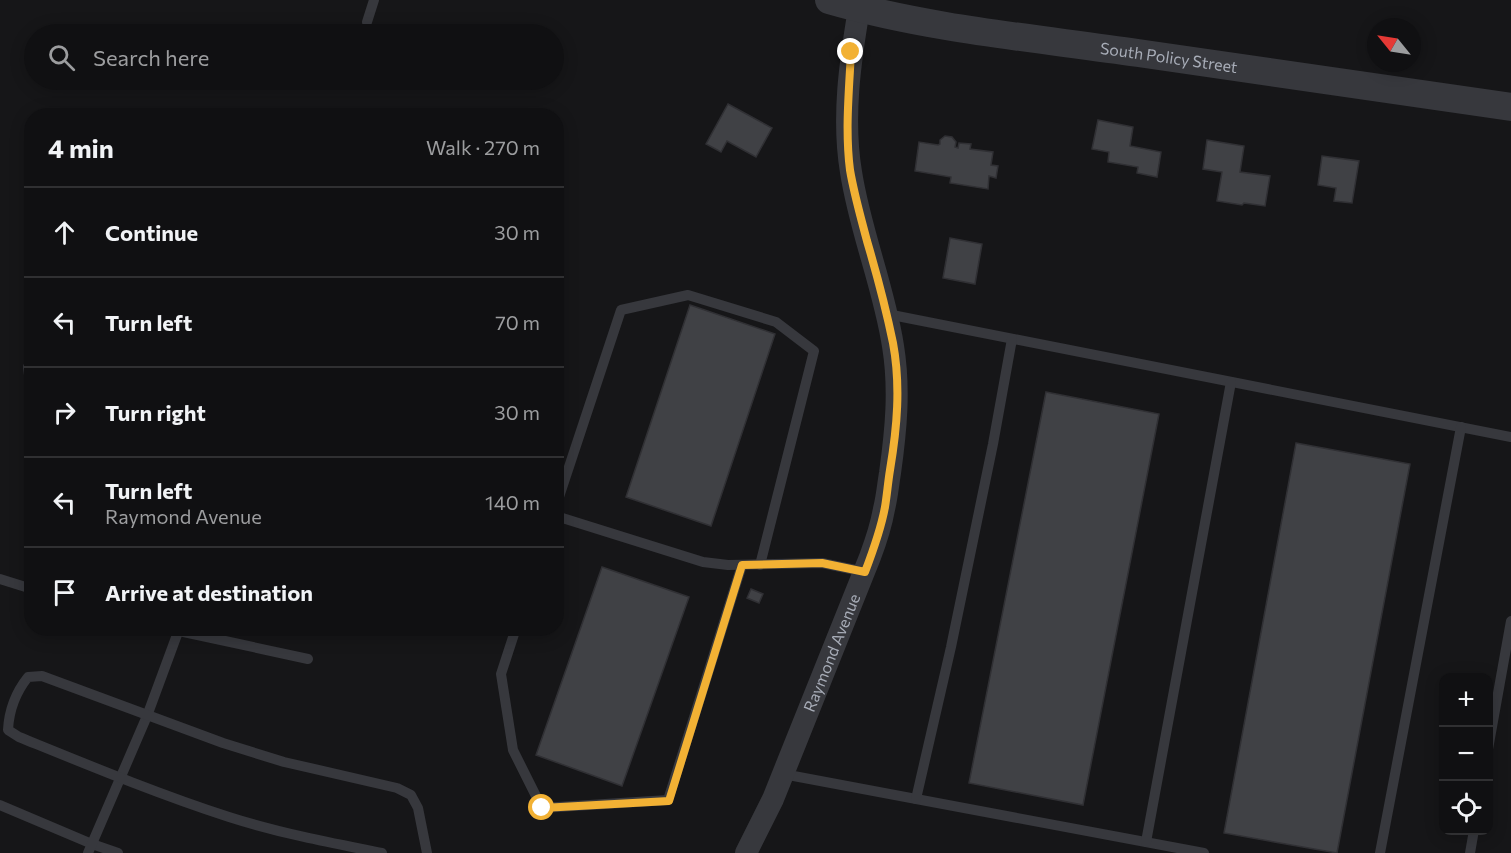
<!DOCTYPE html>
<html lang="en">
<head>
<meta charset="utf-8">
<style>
	:root { --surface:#101012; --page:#1e1e20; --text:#f1f3f6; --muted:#9c9d9f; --line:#303032 }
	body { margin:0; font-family:Commissioner,sans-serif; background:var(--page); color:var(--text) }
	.controls { position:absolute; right:18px; bottom:18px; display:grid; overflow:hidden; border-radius:12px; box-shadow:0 3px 15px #0003 }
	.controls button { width:54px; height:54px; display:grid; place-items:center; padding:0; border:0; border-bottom:2px solid var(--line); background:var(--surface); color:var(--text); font:30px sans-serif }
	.compass { position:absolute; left:1367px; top:18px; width:54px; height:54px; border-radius:50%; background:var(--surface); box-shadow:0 3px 15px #0003; rotate:300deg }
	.stop { position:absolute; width:18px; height:18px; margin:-14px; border:4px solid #f2b134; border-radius:50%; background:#fff }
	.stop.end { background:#f2b134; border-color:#fff; box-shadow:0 2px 6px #0008 }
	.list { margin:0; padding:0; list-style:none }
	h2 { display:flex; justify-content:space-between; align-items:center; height:78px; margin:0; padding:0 24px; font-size:26px }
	h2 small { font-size:20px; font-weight:400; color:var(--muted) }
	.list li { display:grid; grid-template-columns:39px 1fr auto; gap:18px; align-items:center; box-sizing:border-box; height:90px; padding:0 24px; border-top:2px solid var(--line) }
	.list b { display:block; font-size:22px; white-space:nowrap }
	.list p { margin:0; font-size:20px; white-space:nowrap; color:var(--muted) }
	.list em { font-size:20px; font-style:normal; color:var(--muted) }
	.icon { flex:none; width:33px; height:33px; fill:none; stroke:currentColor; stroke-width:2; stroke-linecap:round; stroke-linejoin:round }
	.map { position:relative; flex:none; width:1511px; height:853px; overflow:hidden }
	.search { position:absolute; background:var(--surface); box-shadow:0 3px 15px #0003; left:24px; top:24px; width:540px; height:66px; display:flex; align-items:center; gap:15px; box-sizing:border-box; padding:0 21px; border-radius:33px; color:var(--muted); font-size:22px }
	.panel { position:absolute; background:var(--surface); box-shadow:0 3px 15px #0003; left:24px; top:108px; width:540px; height:528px; border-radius:24px }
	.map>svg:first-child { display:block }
	.building { fill:#404145; stroke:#303034; stroke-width:1.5 }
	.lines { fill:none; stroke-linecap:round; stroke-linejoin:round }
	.service { stroke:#37383d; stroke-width:10 }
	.minor { stroke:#37383d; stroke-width:22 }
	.tertiary { stroke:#37383d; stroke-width:28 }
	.route { stroke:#f2b134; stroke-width:8 }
	.labels { text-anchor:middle; stroke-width:6; stroke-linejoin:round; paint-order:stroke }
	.street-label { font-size:16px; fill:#a8adb8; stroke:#111113 }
</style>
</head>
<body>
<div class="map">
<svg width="1511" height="853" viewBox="0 0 1511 853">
	<rect width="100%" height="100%" fill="#161618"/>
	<g class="building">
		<polygon points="728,104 772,128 756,157 727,141 721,152 706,144"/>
		<polygon points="1098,120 1133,127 1130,146 1161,152 1157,177 1137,173 1138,167 1108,162 1109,152 1092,149"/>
		<polygon points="945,136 952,137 956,142 955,147 958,148 959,143 971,144 970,149 993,152 991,165 998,166 996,178 989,176 988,189 950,183 951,177 915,171 919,142 938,145 940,144 940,140"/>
		<polygon points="1207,140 1244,146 1240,172 1270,176 1265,206 1244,203 1242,205 1217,201 1222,172 1203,169"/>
		<polygon points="1322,156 1359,161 1352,203 1334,201 1336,188 1318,185"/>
		<polygon points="950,238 982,244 975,284 943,278"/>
		<polygon points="690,305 775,334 711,526 626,497"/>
		<polygon points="1046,392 1159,414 1083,805 969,783"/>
		<polygon points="1296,443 1410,464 1337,853 1224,833"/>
		<polygon points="602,567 689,597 622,786 536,755"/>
		<polygon points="751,589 763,594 759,603 747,598"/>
	</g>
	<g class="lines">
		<g class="service">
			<polyline points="367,22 374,0"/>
			<polyline points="887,314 1511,437"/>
			<polyline points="32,358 28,367 32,398"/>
			<polyline points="556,506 621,310 688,295 776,322 814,351 760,565"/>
			<polyline points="556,516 703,562 728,565 822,563 865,572"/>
			<polyline points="0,579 32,589"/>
			<polyline points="165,628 308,659"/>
			<polyline points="516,628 501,674 513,750 542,808 668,800 742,565"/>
			<polyline points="1488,749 1511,621"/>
			<polyline points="783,774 1204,853"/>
			<polyline points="916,799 951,647 993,444 1012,339"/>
			<polyline points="0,805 92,844 118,853"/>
			<polyline points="1146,842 1231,382"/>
			<polyline points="88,853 147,716 178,632"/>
			<path d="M382,853C331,843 279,833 229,817C158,794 88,765 19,737L8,730C9,710 16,692 28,677L42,676L223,743L284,762L397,788L411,795L418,808L427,853"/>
			<polyline points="1380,853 1461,427"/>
			<polyline points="1470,853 1474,830"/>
		</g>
		<path class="minor" id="s1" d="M746,853L773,799L870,557C876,541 881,526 884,509C887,497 888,485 890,473C896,430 900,389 893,346C884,287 860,231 851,172C842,118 850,62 859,9"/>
		<path class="tertiary" id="s2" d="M829,0C929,29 1035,38 1138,53C1262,70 1386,90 1511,107"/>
	</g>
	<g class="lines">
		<path class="route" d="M542,808L669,801L742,565L822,563L865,572C873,551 881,529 885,507C887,495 888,482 890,470C897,428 901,386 893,343C886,309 877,275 867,241C861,218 854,194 850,170C845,131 849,91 851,52"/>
	</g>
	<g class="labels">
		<g class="street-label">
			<text dy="6" stroke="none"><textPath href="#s2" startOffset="345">South Policy Street</textPath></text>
			<text dy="6" stroke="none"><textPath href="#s1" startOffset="218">Raymond Avenue</textPath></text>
		</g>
	</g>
</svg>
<div class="controls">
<button>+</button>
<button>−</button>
<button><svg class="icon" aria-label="locate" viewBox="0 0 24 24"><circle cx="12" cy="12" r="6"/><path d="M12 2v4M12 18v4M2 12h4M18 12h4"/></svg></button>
</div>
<svg class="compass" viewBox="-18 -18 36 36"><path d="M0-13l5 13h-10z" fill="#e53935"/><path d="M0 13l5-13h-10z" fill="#9c9d9f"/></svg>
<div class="stop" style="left:542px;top:808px"></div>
<div class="stop end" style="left:851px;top:52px"></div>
<div class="search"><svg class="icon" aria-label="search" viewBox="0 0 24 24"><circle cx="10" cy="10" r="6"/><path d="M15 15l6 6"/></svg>Search here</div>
<section class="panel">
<h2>4 min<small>Walk · 270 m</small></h2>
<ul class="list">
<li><svg class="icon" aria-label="ahead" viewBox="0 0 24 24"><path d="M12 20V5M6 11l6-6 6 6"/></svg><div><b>Continue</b></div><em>30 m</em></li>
<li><svg class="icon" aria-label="left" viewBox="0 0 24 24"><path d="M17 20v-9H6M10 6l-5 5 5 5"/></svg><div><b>Turn left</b></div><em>70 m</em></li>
<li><svg class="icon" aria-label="right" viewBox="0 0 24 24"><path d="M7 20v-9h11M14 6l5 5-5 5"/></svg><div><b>Turn right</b></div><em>30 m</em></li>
<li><svg class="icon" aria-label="left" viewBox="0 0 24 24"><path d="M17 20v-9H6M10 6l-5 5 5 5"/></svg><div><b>Turn left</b><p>Raymond Avenue</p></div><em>140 m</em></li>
<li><svg class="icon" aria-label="arrive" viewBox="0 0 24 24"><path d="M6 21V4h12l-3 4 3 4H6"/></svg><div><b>Arrive at destination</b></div></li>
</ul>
</section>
</div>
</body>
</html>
